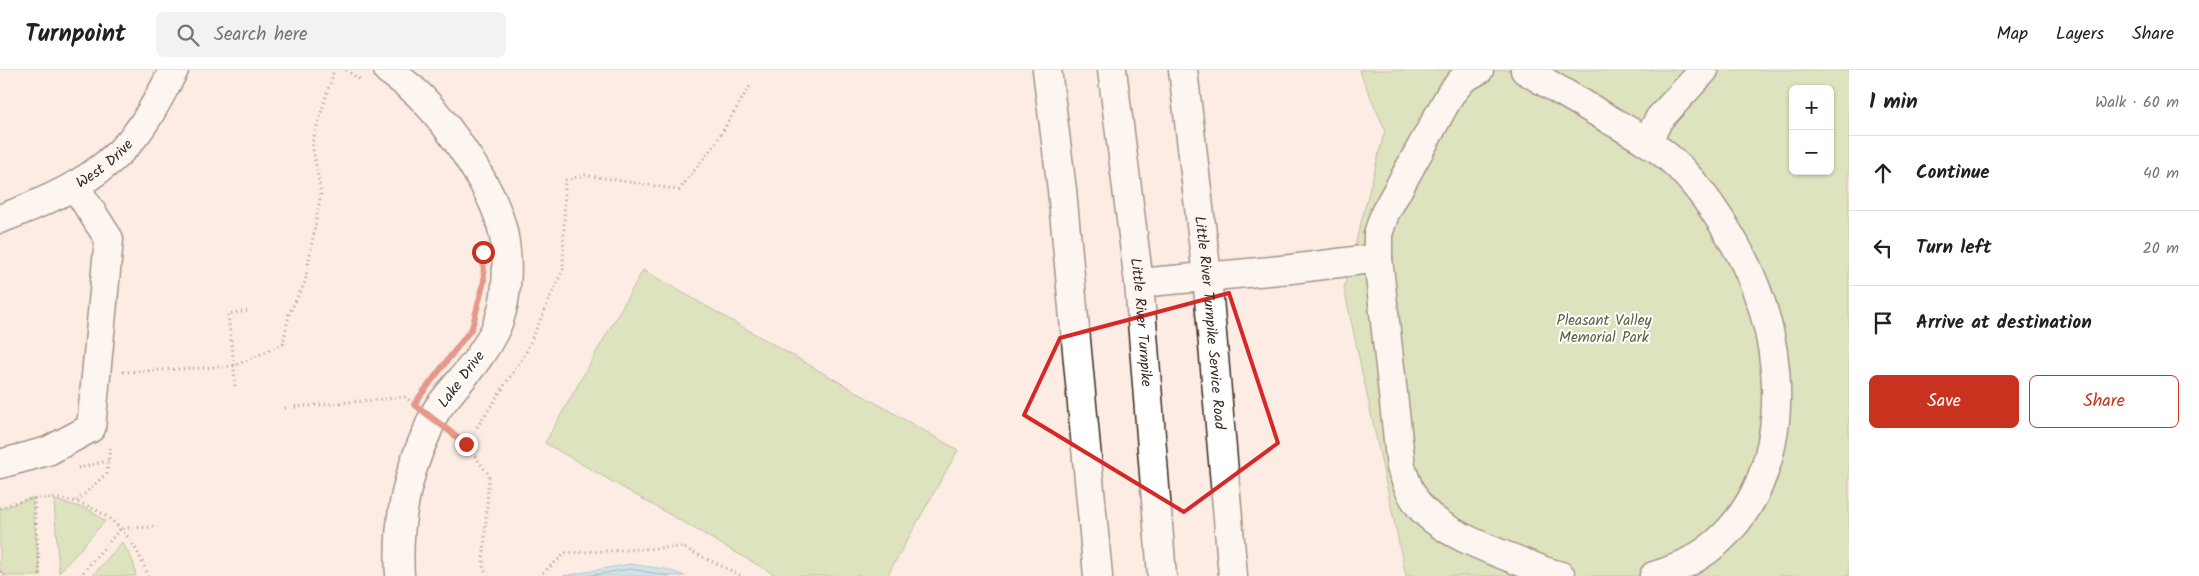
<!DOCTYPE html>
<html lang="en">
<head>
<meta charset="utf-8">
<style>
	:root { --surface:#fff; --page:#f2f2f2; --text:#202124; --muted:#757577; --line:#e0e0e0; --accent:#c8321e }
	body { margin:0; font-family:Kalam,sans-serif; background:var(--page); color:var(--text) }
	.controls { position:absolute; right:15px; top:15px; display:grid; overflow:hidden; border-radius:8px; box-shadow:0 1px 4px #0004 }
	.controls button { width:45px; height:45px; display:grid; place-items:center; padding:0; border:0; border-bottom:1px solid var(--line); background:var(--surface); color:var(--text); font:25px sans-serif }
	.stop { position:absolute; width:15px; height:15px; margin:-11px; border:4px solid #c8321e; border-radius:50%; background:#fff }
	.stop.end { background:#c8321e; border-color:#fff; box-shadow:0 1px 5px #0008 }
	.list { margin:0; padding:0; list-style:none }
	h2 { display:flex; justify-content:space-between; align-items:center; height:65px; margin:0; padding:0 20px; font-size:21px }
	h2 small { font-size:16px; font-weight:400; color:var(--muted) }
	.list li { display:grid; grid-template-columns:32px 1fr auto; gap:15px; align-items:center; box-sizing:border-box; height:75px; padding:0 20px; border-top:1px solid var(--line) }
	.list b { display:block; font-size:19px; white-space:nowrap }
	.list em { font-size:16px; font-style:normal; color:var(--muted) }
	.actions { display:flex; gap:10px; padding:15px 20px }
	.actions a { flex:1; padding:11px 0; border:1px solid var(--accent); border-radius:8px; text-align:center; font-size:18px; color:var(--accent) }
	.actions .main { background:var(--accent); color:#fff }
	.icon { flex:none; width:28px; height:28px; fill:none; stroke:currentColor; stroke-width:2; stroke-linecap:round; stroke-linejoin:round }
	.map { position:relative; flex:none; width:1849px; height:506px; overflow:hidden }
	header { display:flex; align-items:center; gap:30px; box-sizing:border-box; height:70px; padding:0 25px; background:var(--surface); border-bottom:1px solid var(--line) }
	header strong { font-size:24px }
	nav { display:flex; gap:28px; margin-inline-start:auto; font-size:18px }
	.search { width:350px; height:45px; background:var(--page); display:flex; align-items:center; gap:12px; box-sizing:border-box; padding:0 18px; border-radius:8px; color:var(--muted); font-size:19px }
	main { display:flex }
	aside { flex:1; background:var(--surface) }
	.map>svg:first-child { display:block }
	.green { fill:#b9d890; stroke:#7a8157; fill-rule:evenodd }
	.water { fill:#98d8f9; stroke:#7392a1 }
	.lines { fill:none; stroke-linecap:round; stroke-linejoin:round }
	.shore { stroke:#607076; stroke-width:1 }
	.minor-casing { stroke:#3b2a1e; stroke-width:31 }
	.major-casing { stroke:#3b2a1e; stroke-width:31 }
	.path { stroke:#3b2a1e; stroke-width:3; stroke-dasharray:1 4; stroke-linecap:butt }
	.minor { stroke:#fff; stroke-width:28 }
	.major { stroke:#fff; stroke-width:28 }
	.route { stroke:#c8321e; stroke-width:6 }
	.marked { fill:none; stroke:#d62828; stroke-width:4; stroke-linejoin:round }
	.labels { text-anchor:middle; stroke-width:4; stroke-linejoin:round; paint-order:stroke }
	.street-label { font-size:15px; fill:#3b2a1e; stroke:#fff }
	.park-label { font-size:15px; fill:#615e40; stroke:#fff }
</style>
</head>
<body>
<header>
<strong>Turnpoint</strong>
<div class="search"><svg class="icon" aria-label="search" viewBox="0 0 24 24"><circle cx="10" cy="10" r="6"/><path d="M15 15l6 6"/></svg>Search here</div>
<nav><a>Map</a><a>Layers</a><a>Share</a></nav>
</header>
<main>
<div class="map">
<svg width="1849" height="506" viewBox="0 0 1849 506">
	<rect width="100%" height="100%" fill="#fcece4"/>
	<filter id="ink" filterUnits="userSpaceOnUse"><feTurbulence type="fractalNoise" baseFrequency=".02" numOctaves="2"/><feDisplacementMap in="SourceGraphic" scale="10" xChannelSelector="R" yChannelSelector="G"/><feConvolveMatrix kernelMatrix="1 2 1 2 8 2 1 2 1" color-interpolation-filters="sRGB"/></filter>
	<g filter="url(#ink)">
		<g class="green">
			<path d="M1359,0H1849V506H1406L1344,218L1385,60ZM1793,19H1830V101H1793Z"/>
			<polygon points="643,200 958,380 887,506 777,506 545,373"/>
			<polygon points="32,428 40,506 7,506 0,500 0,439"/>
			<polygon points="54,430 88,439 105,451 59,503"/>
			<polygon points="122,472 133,491 136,506 92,506"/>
		</g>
		<polygon class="water" points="630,494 665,499 685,506 563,506"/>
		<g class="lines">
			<polyline class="shore" points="586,506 630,499 670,506"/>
			<defs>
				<g id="minor">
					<path d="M388,0C400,9 413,18 423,29C450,57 491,117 501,154C510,185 509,233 494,262C478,294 458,311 438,338C433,345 430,354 427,362C405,408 397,456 400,506"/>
					<path id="s1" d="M1183,0L1207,206L1233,506"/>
					<path d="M1479,0L1464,8L1451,23L1385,143L1378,164V188L1401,397C1406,412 1411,426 1421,438C1446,467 1509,486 1544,501L1561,506"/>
					<path d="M1525,0C1553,17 1582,33 1610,50C1634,64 1661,78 1681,99C1710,129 1740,178 1755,216C1798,324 1781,469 1654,506"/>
					<polyline points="1647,72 1659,49 1704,0"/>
					<path id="s2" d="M0,149C50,130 97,110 132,69C149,49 161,23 174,0"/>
					<polyline points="1139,213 1291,199 1378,188"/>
					<polyline points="0,394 48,381 91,358 109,169 75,116"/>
				</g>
				<g id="major">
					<polyline points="1047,0 1062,120 1098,506"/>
					<path id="s3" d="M1112,0L1139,213L1162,506"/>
				</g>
			</defs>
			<use href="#minor" class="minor-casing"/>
			<use href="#major" class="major-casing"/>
			<g class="path">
				<polyline points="346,0 362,11"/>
				<polyline points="247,241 228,244 234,296 283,274 289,244 305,212 321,123 312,73 334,0"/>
				<polyline points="123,302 234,296 235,318"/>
				<polyline points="285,338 406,327 410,331"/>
				<polyline points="454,365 466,374 525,284 563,199 565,110 585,105 679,120 715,74 751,14"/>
				<polyline points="466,374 489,405 483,496 487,506"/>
				<polyline points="78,398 108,391"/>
				<polyline points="34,428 40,506"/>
				<polyline points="77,431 107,403 110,377"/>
				<path d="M0,438C52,415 113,432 139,485C142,492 146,499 148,506"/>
				<polyline points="0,502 5,506"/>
				<polyline points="80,506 121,458 157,457"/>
				<polyline points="539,506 566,483 682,477 742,506"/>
			</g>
			<use href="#minor" class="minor"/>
			<use href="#major" class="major"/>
		</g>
	</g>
	<g class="lines" filter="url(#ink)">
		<polyline class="route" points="466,374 414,334 472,258 484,211 483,182"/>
	</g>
	<path d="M0 0H1849V506H0ZM1229,223L1278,373L1184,442L1024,345L1060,268Z" fill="#fcece4" fill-opacity=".55" fill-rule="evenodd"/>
	<path class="marked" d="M1229,223L1278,373L1184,442L1024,345L1060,268Z"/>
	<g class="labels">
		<g class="street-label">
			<text dy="5" stroke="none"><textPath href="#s2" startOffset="119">West Drive</textPath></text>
			<text dy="5" stroke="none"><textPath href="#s3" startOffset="254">Little River Turnpike</textPath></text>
			<text dy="5" stroke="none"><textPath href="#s1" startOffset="254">Little River Turnpike Service Road</textPath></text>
			<text transform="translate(461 309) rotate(-53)" y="5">Lake Drive</text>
		</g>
		<g class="park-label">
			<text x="1604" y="255">Pleasant Valley<tspan x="1604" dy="17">Memorial Park</tspan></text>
		</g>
	</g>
</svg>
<div class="controls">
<button>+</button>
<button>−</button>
</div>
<div class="stop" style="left:483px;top:182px"></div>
<div class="stop end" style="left:466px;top:374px"></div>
</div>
<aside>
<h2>1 min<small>Walk · 60 m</small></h2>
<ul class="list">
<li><svg class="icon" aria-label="ahead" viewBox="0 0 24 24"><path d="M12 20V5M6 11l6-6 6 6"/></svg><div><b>Continue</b></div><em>40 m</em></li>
<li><svg class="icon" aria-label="left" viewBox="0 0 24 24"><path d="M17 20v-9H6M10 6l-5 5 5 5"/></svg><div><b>Turn left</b></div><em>20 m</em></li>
<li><svg class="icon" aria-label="arrive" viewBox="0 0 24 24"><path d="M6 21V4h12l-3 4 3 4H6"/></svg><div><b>Arrive at destination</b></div></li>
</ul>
<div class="actions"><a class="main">Save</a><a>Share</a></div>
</aside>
</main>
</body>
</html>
